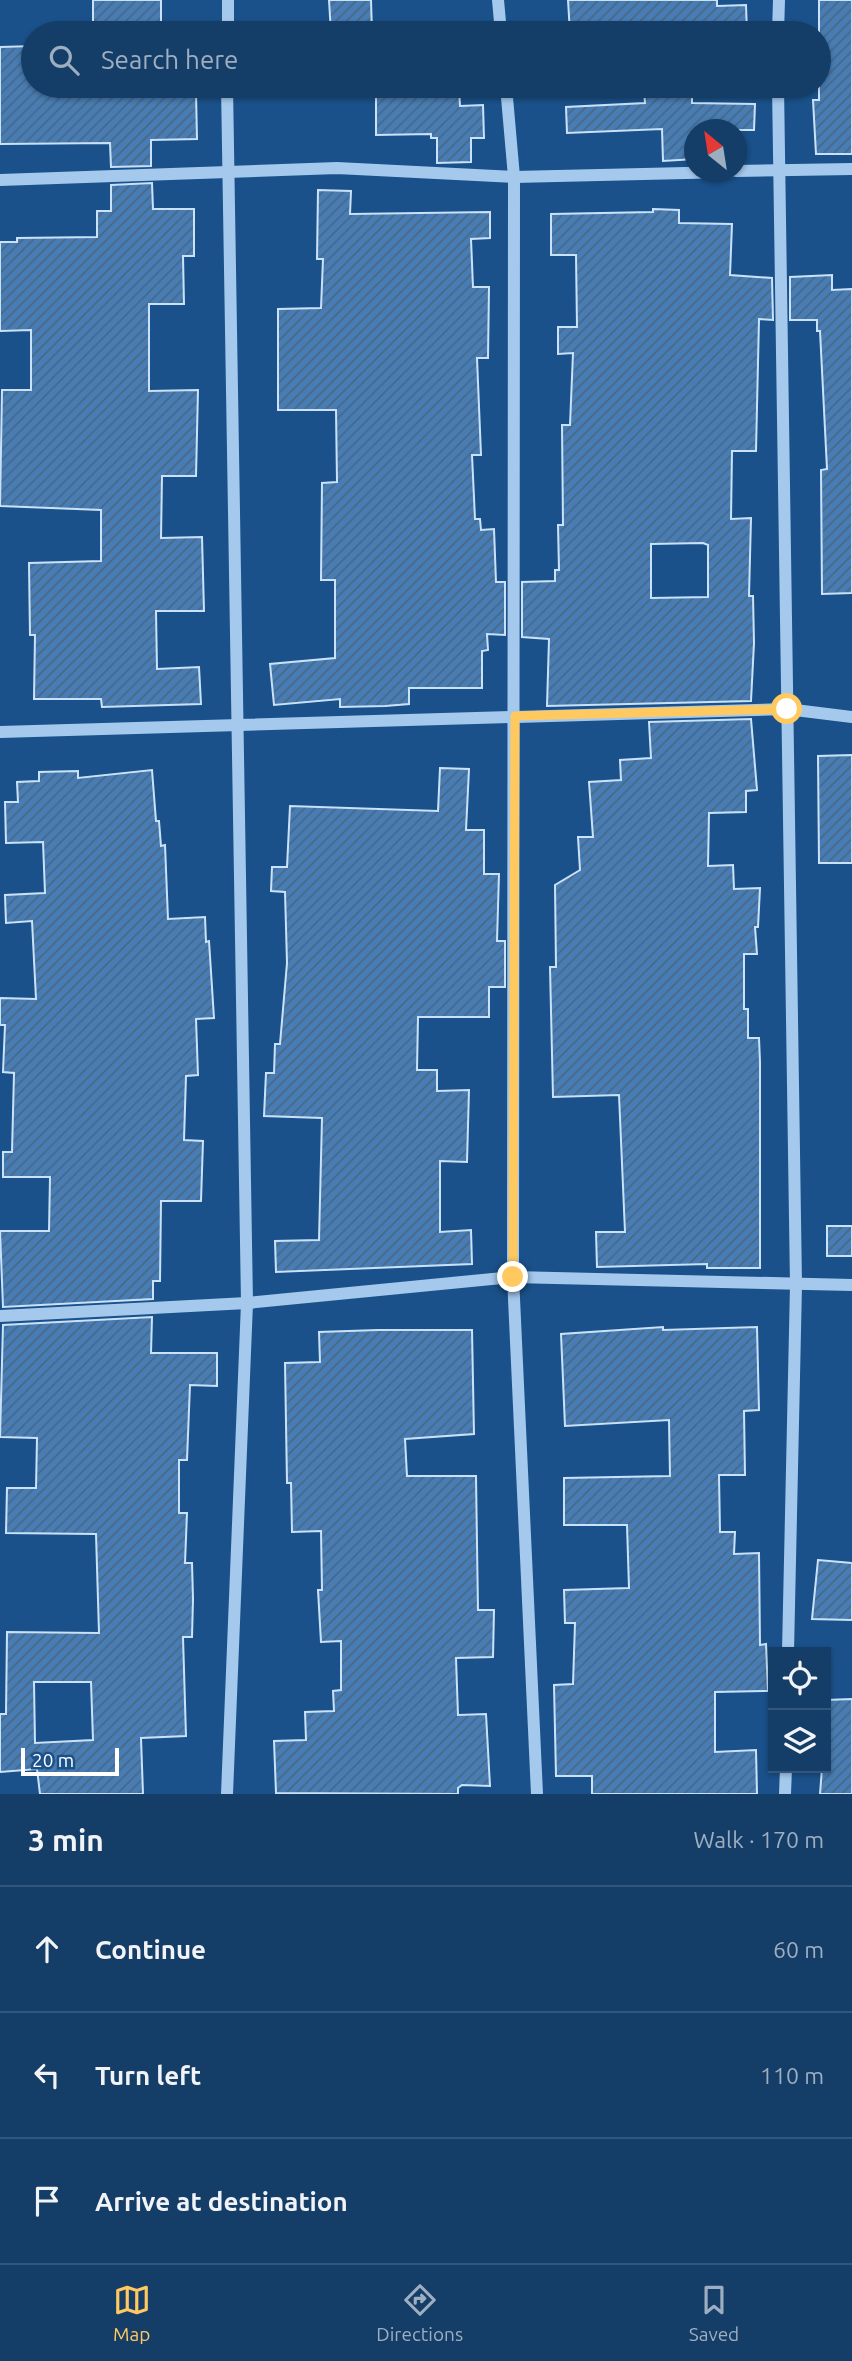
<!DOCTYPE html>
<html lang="en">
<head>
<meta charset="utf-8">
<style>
	:root { --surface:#143d68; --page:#1d446e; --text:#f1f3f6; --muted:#9daec0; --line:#33567c; --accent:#ffc960 }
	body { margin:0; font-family:Ubuntu,sans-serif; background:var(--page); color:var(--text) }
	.controls { position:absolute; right:21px; bottom:21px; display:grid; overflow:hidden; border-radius:0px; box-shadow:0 2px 5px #0004 }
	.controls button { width:63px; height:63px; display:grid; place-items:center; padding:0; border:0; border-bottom:2px solid var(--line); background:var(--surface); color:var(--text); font:35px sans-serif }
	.compass { position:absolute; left:684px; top:119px; width:63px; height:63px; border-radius:50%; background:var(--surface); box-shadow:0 2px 5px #0004; rotate:330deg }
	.scale { position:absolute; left:21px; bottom:18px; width:98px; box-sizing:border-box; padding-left:7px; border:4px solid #fff; border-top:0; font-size:19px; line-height:24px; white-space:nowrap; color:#fff; -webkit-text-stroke:5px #1a518a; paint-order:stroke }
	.stop { position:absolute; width:21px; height:21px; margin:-16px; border:5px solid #ffc960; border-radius:50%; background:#fff }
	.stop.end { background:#ffc960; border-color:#fff; box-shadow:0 2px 7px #0008 }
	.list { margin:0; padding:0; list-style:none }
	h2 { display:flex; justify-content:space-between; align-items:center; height:91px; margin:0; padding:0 28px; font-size:30px }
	h2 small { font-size:23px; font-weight:400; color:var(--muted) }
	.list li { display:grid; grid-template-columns:46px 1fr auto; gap:21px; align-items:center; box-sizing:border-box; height:126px; padding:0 28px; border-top:2px solid var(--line) }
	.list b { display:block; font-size:26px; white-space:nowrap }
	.list em { font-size:23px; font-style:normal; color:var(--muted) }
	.icon { flex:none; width:38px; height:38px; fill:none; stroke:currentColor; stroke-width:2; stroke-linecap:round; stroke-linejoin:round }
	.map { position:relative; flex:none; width:852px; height:1794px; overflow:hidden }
	.search { position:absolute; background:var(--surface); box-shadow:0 2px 5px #0004; left:21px; right:21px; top:21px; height:77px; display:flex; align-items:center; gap:18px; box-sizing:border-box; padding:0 24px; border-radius:38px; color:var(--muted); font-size:26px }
	.sheet { height:469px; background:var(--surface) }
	nav { display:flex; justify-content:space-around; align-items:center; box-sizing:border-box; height:98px; border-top:2px solid var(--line); background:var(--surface); font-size:19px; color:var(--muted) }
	nav a { display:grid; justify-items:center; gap:4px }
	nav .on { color:var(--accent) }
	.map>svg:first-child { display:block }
	.building { fill:url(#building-hatch); stroke:#cae2f9; stroke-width:2; fill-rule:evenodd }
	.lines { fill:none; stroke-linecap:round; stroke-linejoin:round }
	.minor { stroke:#a4c9ed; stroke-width:12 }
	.route { stroke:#ffc960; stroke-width:9 }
</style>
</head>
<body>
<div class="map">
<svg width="852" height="1794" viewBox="0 0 852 1794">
	<defs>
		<pattern id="building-hatch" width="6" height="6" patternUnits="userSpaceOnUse" patternTransform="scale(1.75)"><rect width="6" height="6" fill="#477db4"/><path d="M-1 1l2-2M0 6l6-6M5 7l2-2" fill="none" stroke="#496785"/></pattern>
	</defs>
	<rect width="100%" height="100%" fill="#1a518a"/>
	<g class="building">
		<rect x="93" y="0" width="68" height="33"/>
		<polygon points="329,0 371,0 372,33 331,33"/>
		<polygon points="568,0 717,0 717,6 746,5 747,33 651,33 651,29 570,33"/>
		<polygon points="819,0 852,0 852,154 816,154 813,100 819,100"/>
		<polygon points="33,46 33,86 180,86 181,94 196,93 197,139 151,140 151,166 111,167 110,143 0,144 0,47"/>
		<polygon points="376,86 453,86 459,88 460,106 483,105 484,138 471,138 471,162 437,163 437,138 431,138 431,134 376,135"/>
		<polygon points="692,89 692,103 755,104 754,130 738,130 739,157 737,157 737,130 695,130 695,159 663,161 662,129 567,133 566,107 645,103 644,91"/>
		<polygon points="152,183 153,209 194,209 194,256 183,256 184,304 149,304 149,391 198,390 196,476 162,476 161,538 202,537 204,611 156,611 157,669 199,667 201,704 102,707 101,699 34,699 35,635 30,635 29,563 101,561 101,510 0,506 2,390 31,390 31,330 0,331 0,242 17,242 17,238 97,237 97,211 111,211 111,185"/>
		<polygon points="318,190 351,191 350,214 490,212 490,238 471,239 473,287 489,287 488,358 477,358 481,455 472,455 475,519 480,519 481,530 494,529 496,582 505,582 505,635 487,634 488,650 482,651 482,688 409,688 409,704 385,706 340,707 340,699 274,705 270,664 335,658 335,580 321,580 322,483 337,482 336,410 278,410 278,309 321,308 323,259 317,259"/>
		<path d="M653,209L679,210V223L732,224L730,275L772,278L773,320L759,319L756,451H732L731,519L751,518L749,596H753L754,643L751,701L547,706L549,639L522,637V582L555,581V570H559L558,525H563L562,425H570L573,353L558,354V327H577L576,255H551V214L653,212ZM703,543L708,545V597L651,598V544Z"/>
		<polygon points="832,275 832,290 852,289 852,593 822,594 821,470 827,469 820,331 817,331 817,320 790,320 790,277"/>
		<polygon points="751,719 757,790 746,791 746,812 709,813 708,866 733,865 734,889 760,888 758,927 755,927 757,954 744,954 744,1009 748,1009 748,1038 759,1038 760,1062 760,1268 707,1268 707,1264 597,1267 596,1232 625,1232 619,1095 553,1097 550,967 556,967 555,885 580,870 578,837 593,837 589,782 621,780 620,760 651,758 649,722"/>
		<polygon points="852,755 852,863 819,863 818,756"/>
		<polygon points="440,768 469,769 466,830 484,830 484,874 499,874 497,941 505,941 505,987 489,987 489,1017 418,1017 417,1070 437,1070 437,1091 469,1090 467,1162 440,1161 440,1232 471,1230 472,1264 276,1272 275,1241 319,1240 322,1118 264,1116 266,1073 274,1073 275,1044 280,1044 287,963 285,892 271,891 272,867 287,867 290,806 438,811"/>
		<polygon points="152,770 156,821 159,821 161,846 165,845 168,919 205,917 206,942 209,941 214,1018 196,1019 198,1075 186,1076 184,1140 203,1141 201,1201 161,1201 160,1281 153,1281 153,1299 3,1307 0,1231 49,1231 50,1177 3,1177 3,1152 12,1152 14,1073 3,1072 5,1025 0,1025 0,998 36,999 32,921 6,923 5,895 45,893 43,842 6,843 5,802 18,802 17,782 39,781 39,772 78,771 78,778"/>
		<rect x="827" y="1226" width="25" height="30"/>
		<path d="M152,1317L151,1353H217V1386L190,1385L187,1460H179V1513H187L185,1563H192L193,1599L192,1637H183L186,1736L141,1738L143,1794H40L37,1769L0,1772V1714H6L7,1632L99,1633L96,1534L6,1533L7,1488H36L37,1438L0,1437L3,1325ZM34,1682H91L93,1740L35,1743Z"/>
		<polygon points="663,1327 663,1330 757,1327 759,1410 744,1411 745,1475 719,1475 720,1532 735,1532 734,1554 759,1553 760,1645 766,1644 768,1691 715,1692 715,1752 756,1750 757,1794 592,1794 592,1776 556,1776 554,1685 573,1684 575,1623 565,1623 564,1590 629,1588 627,1525 564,1525 564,1478 670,1476 669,1420 565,1426 561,1334"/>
		<polygon points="378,1330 472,1330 474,1434 405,1439 407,1476 476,1476 478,1610 494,1610 493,1657 456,1658 458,1715 486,1714 490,1786 462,1785 458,1788 458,1794 276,1793 274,1741 306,1740 305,1712 334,1711 333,1691 341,1690 341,1641 321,1642 318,1590 322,1590 321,1531 292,1532 291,1483 287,1483 285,1363 320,1362 319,1332"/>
		<polygon points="818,1560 852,1563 852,1620 812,1619"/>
		<polygon points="852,1699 852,1794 820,1794 822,1768 826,1768 826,1700"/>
	</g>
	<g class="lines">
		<g class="minor">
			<polyline points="498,0 501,33"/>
			<polyline points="228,33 228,0"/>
			<polyline points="778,33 779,0"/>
			<polyline points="506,86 514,177 513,1277 537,1794"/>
			<polyline points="778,86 796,1285 788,1652"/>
			<polyline points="736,171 852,169"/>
			<polyline points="0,180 337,168 514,177 729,172"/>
			<polyline points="0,732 787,709 852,717"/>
			<polyline points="0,1316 247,1303 513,1277 852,1285"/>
			<polyline points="227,1794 247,1303 227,86"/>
			<polyline points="785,1794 786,1768"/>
		</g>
	</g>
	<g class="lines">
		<polyline class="route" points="513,1277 515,716 787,709"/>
	</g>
</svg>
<div class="controls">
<button><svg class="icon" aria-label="locate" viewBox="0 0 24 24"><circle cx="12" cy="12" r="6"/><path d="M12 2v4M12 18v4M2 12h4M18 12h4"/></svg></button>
<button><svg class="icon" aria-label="layers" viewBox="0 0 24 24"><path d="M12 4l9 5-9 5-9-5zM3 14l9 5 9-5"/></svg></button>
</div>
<svg class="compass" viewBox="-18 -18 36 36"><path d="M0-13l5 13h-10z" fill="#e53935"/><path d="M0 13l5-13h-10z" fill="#9daec0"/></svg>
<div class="scale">20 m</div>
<div class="stop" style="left:787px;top:709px"></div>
<div class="stop end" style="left:513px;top:1277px"></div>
<div class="search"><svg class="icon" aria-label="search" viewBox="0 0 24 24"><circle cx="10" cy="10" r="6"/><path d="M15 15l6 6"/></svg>Search here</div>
</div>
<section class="sheet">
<h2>3 min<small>Walk · 170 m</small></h2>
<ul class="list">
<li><svg class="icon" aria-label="ahead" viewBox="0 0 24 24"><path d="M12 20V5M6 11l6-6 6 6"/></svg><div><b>Continue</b></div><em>60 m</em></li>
<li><svg class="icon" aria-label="left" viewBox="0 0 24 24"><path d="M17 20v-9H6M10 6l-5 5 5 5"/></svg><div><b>Turn left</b></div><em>110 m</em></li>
<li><svg class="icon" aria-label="arrive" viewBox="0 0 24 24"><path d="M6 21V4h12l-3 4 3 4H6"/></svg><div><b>Arrive at destination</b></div></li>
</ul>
</section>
<nav>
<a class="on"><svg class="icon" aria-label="map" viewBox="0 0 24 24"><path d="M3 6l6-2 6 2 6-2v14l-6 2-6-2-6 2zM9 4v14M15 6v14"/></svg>Map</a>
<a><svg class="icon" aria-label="directions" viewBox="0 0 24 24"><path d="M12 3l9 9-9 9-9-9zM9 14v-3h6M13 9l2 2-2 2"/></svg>Directions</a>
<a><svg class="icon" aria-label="saved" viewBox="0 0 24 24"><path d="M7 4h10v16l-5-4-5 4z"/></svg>Saved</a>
</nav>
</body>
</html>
